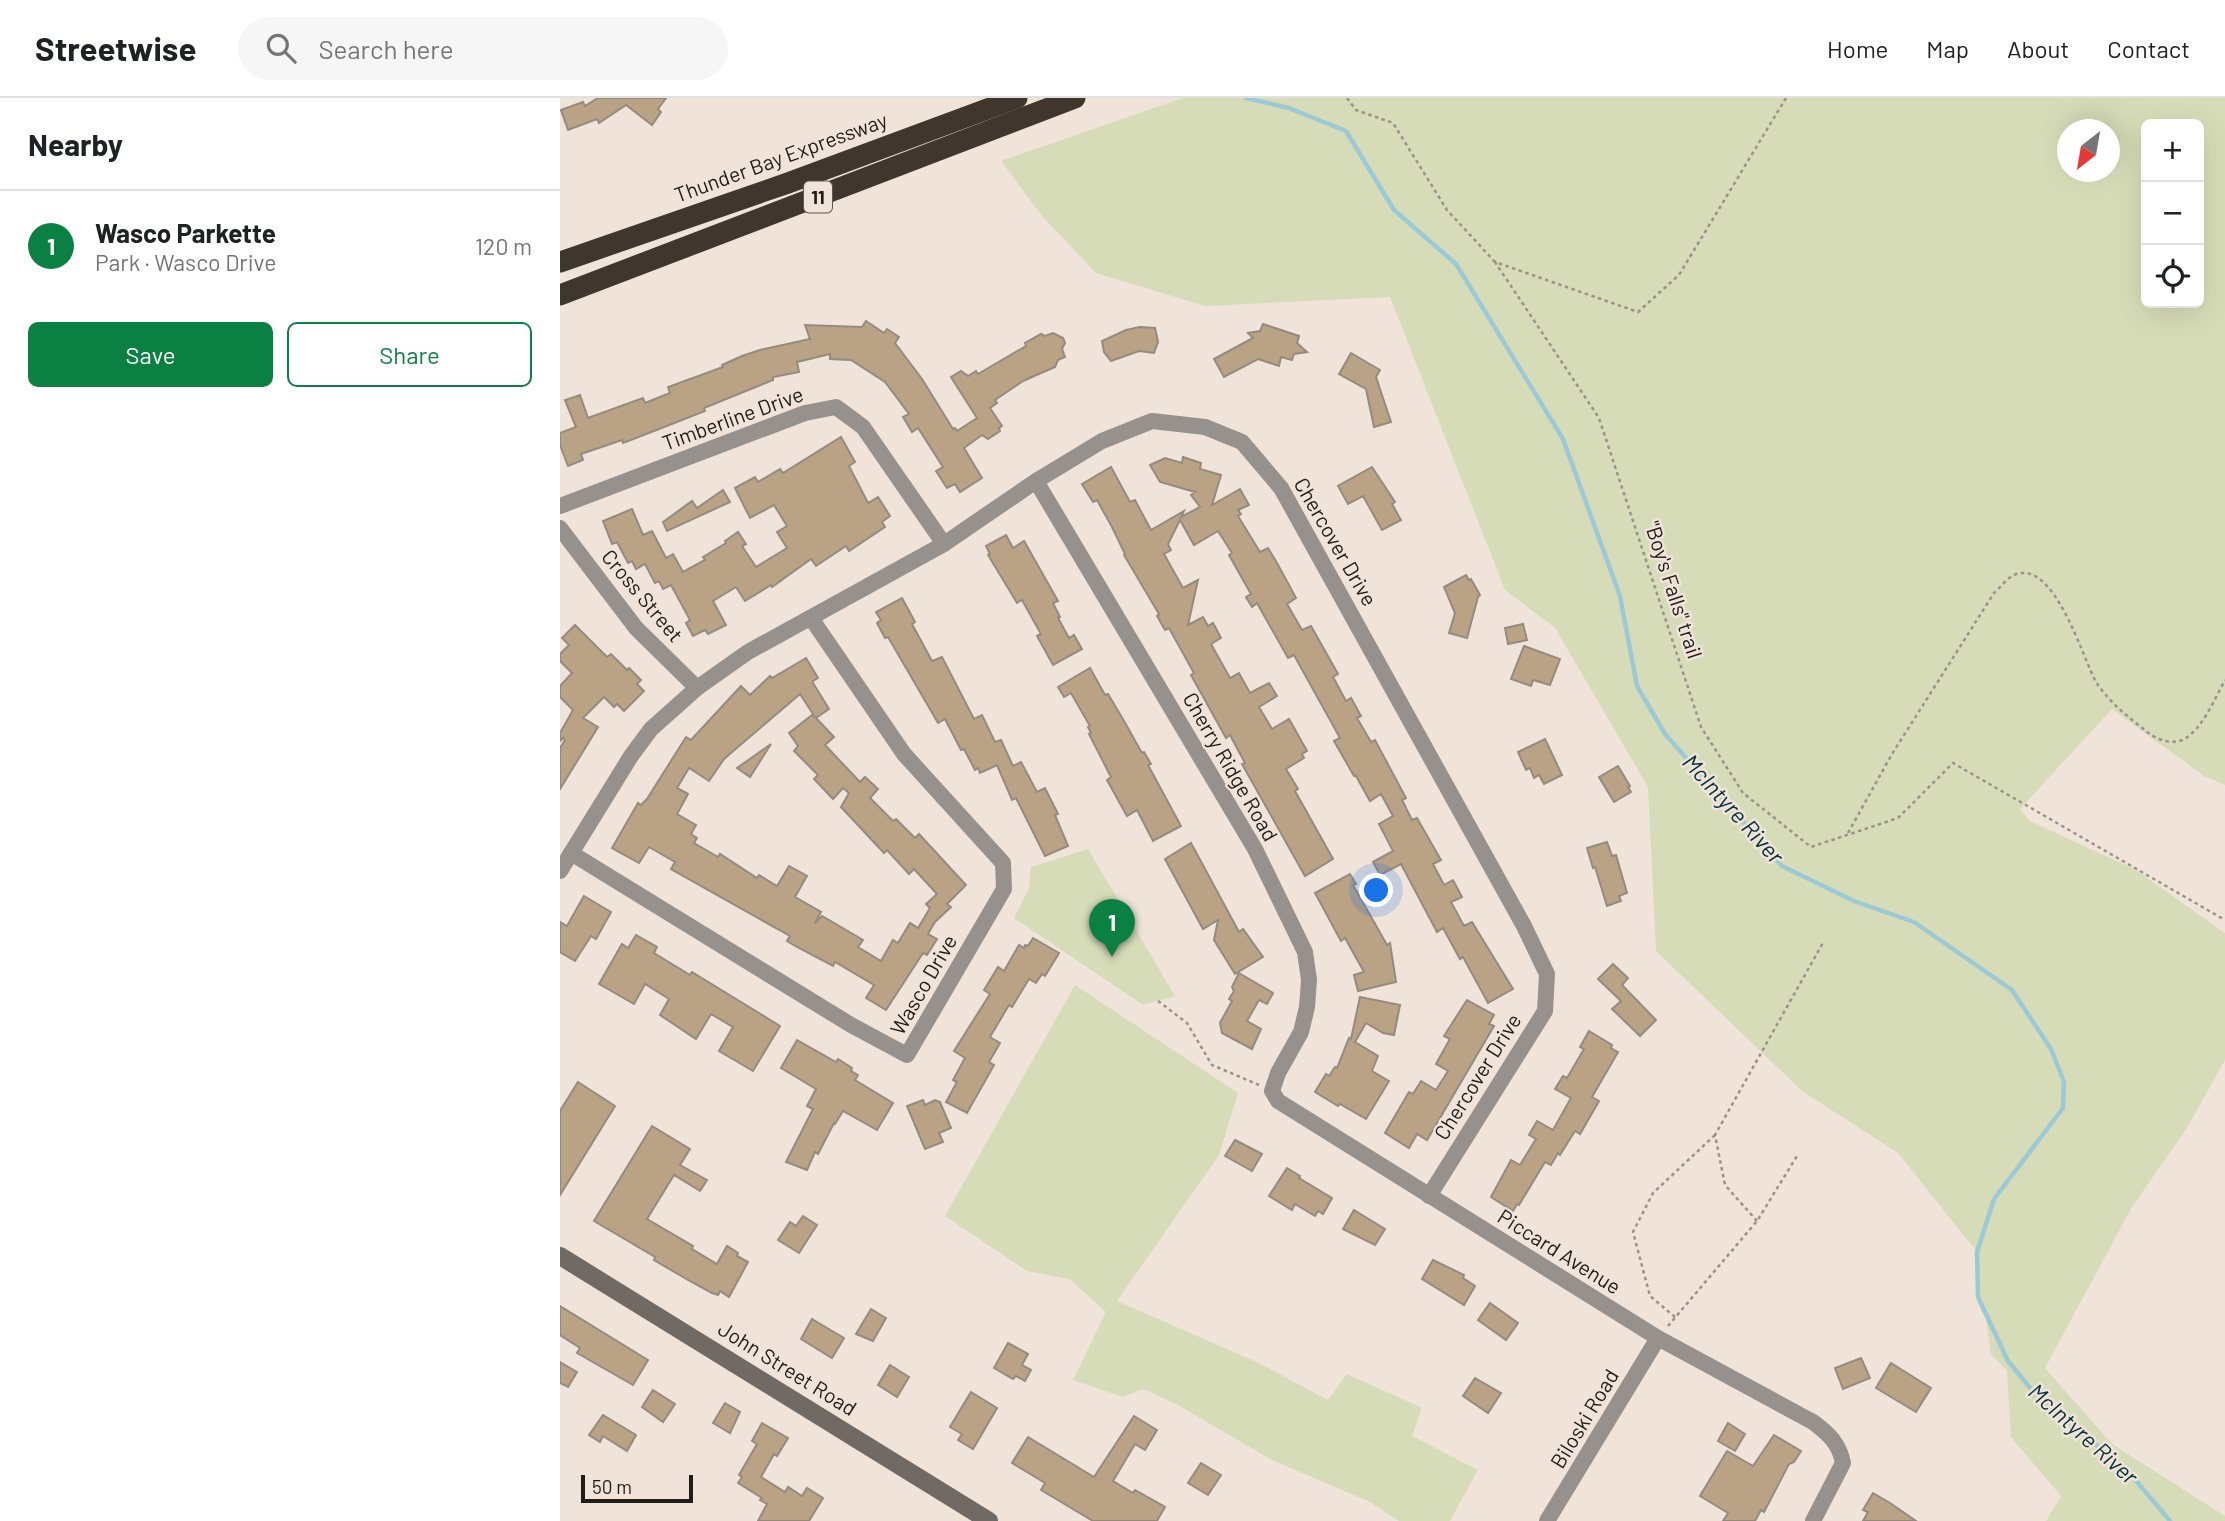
<!DOCTYPE html>
<html lang="en">
<head>
<meta charset="utf-8">
<style>
	:root { --surface:#fff; --page:#f6f6f6; --text:#202124; --muted:#757577; --line:#e0e0e0; --accent:#0b8043 }
	body { margin:0; font-family:Barlow,sans-serif; background:var(--page); color:var(--text) }
	.controls { position:absolute; right:21px; top:21px; display:grid; overflow:hidden; border-radius:10px; box-shadow:0 7px 28px #0002 }
	.controls button { width:63px; height:63px; display:grid; place-items:center; padding:0; border:0; border-bottom:2px solid var(--line); background:var(--surface); color:var(--text); font:35px sans-serif }
	.compass { position:absolute; left:1497px; top:21px; width:63px; height:63px; border-radius:50%; background:var(--surface); box-shadow:0 7px 28px #0002; rotate:211deg }
	.scale { position:absolute; left:21px; bottom:18px; width:112px; box-sizing:border-box; padding-left:7px; border:4px solid #201c18; border-top:0; font-size:19px; line-height:24px; white-space:nowrap; color:#201c18; -webkit-text-stroke:5px #f0e3d9; paint-order:stroke }
	.you { position:absolute; left:817px; top:793px; width:24px; height:24px; margin:-18px; border:5px solid #fff; border-radius:50%; background:#1a73e8; box-shadow:0 0 0 10px #1a73e833 }
	.badge { display:grid; place-items:center; width:46px; height:46px; border-radius:50%; background:var(--accent); color:#fff; font-size:23px; font-weight:700 }
	.pin { position:absolute; translate:-50% -58px; filter:drop-shadow(0 2px 4px #0008) }
	.pin::after { content:''; position:absolute; top:37px; width:24px; height:21px; background:inherit; clip-path:polygon(0 0,100% 0,50% 100%) }
	.list { margin:0; padding:0; list-style:none }
	h2 { display:flex; justify-content:space-between; align-items:center; height:91px; margin:0; padding:0 28px; font-size:30px }
	h2 small { font-size:23px; font-weight:400; color:var(--muted) }
	.list li { display:grid; grid-template-columns:46px 1fr auto; gap:21px; align-items:center; box-sizing:border-box; height:112px; padding:0 28px; border-top:2px solid var(--line) }
	.list b { display:block; font-size:26px; white-space:nowrap }
	.list p { margin:0; font-size:23px; white-space:nowrap; color:var(--muted) }
	.list em { font-size:23px; font-style:normal; color:var(--muted) }
	.actions { display:flex; gap:14px; padding:21px 28px }
	.actions a { flex:1; padding:16px 0; border:2px solid var(--accent); border-radius:10px; text-align:center; font-size:24px; color:var(--accent) }
	.actions .main { background:var(--accent); color:#fff }
	.icon { flex:none; width:38px; height:38px; fill:none; stroke:currentColor; stroke-width:2; stroke-linecap:round; stroke-linejoin:round }
	.map { position:relative; flex:none; width:1665px; height:1423px; overflow:hidden }
	header { display:flex; align-items:center; gap:42px; box-sizing:border-box; height:98px; padding:0 35px; background:var(--surface); border-bottom:2px solid var(--line) }
	header strong { font-size:33px }
	nav { display:flex; gap:38px; margin-inline-start:auto; font-size:24px }
	.search { width:490px; height:63px; background:var(--page); display:flex; align-items:center; gap:18px; box-sizing:border-box; padding:0 24px; border-radius:38px; color:var(--muted); font-size:26px }
	main { display:flex }
	aside { flex:1; background:var(--surface) }
	.map>svg:first-child { display:block }
	.green { fill:#d7dcb8; fill-rule:evenodd }
	.lines { fill:none; stroke-linecap:round; stroke-linejoin:round }
	.stream { stroke:#9bc9d5; stroke-width:4.5 }
	.building { fill:#baa284; stroke:#948b80; stroke-width:2; fill-rule:evenodd }
	.path { stroke:#9a918a; stroke-width:2.5; stroke-dasharray:3.5 3.5; stroke-linecap:butt }
	.street { stroke:#96918d; stroke-width:16 }
	.secondary { stroke:#716963; stroke-width:18 }
	.highway { stroke:#3f362e; stroke-width:21 }
	.labels { text-anchor:middle; stroke-width:5; stroke-linejoin:round; paint-order:stroke }
	.shield { fill:#f0e3d9; stroke:#5e5852; stroke-width:2 }
	.shield-label { font-size:19px; font-weight:bold; fill:#201c18 }
	.street-label { font-size:21px; fill:#201c18; stroke:#f0e3d9 }
	.water-label { font-size:23px; font-style:italic; fill:#04313a; stroke:#f0e3d9 }
</style>
</head>
<body>
<header>
<strong>Streetwise</strong>
<div class="search"><svg class="icon" aria-label="search" viewBox="0 0 24 24"><circle cx="10" cy="10" r="6"/><path d="M15 15l6 6"/></svg>Search here</div>
<nav><a>Home</a><a>Map</a><a>About</a><a>Contact</a></nav>
</header>
<main>
<aside>
<h2>Nearby<small></small></h2>
<ul class="list">
<li><span class="badge">1</span><div><b>Wasco Parkette</b><p>Park · Wasco Drive</p></div><em>120 m</em></li>
</ul>
<div class="actions"><a class="main">Save</a><a>Share</a></div>
</aside>
<div class="map">
<svg width="1665" height="1423" viewBox="0 0 1665 1423">
	<rect width="100%" height="100%" fill="#f0e3d9"/>
	<g class="green">
		<path d="M623,0H1665V687L1644,678L1552,611L1460,711L1470,723L1576,772L1665,835V962L1627,1030L1572,1109L1485,1270L1552,1346L1665,1418V1423H1486L1501,1398L1451,1339L1447,1273L1431,1256L1425,1215L1418,1199L1417,1154L1338,1055L1242,993L1096,853L1088,689L995,530L945,492L830,199L645,208L536,175L482,118L441,63ZM1586,26H1639V205H1586ZM1507,32H1549V74H1507Z"/>
		<polygon points="528,751 615,898 583,907 454,820 469,790 471,769"/>
		<polygon points="515,887 678,995 659,1057 557,1203 699,1265 768,1302 787,1276 862,1310 852,1338 918,1372 890,1423 839,1423 810,1404 712,1362 616,1306 583,1291 563,1299 513,1282 546,1214 509,1181 467,1173 385,1118"/>
	</g>
	<g class="lines">
		<polyline class="stream" points="686,0 729,10 786,33 834,112 896,166 1003,341 1060,498 1077,588 1105,636 1222,768 1294,803 1354,824 1452,892 1491,951 1504,984 1503,1010 1434,1101 1417,1154 1418,1199 1448,1263 1476,1297 1567,1372 1610,1423"/>
	</g>
	<g class="building">
		<polygon points="38,0 106,0 98,11 101,14 92,27 66,7 39,25 37,21 8,32 1,12 23,4 25,8"/>
		<polygon points="306,223 324,235 327,231 339,239 335,245 362,281 393,331 395,330 397,333 417,320 391,279 401,273 408,278 416,273 418,276 466,248 465,245 481,236 485,238 493,235 503,240 505,245 502,251 505,259 498,262 495,269 463,283 435,302 437,305 430,310 442,328 439,330 440,333 428,341 422,337 404,350 422,380 400,394 395,386 387,390 376,373 383,369 358,330 352,334 343,319 349,316 325,284 291,262 270,261 270,256 237,264 239,274 213,279 213,282 144,310 145,313 94,333 63,345 62,342 21,356 23,362 8,368 0,347 0,335 16,329 5,302 20,297 28,320 83,300 85,305 110,295 108,289 163,269 162,267 182,258 200,252 250,241 245,227 302,229"/>
		<polygon points="703,226 739,238 737,245 747,254 734,256 732,262 721,259 719,268 698,261 664,279 654,261 693,240 688,235 700,233"/>
		<polygon points="580,229 595,230 598,244 594,255 579,253 551,263 544,254 542,243 566,232"/>
		<polygon points="791,255 820,272 816,279 831,324 814,329 806,291 779,276"/>
		<polygon points="281,339 295,364 289,368 308,405 318,399 330,418 322,424 325,429 289,453 286,448 256,468 251,461 212,489 211,487 185,503 176,489 153,503 166,527 148,536 145,532 133,538 126,525 130,522 111,487 103,491 99,483 95,485 85,466 76,471 72,463 68,465 57,444 52,446 43,423 72,411 83,437 92,433 106,460 113,456 123,474 145,462 143,459 166,445 165,443 178,434 186,446 182,448 196,469 227,450 217,434 227,428 214,407 190,420 175,390 195,379 198,384 220,371 223,375"/>
		<polygon points="623,359 641,365 640,371 661,377 652,407 680,391 689,407 678,412 681,416 678,418 700,454 708,450 717,465 736,500 727,506 742,532 751,528 778,576 773,579 786,603 791,600 801,618 797,620 811,644 815,642 846,700 842,702 852,722 857,720 881,762 873,766 884,787 893,782 902,799 891,804 904,828 912,824 953,891 928,905 903,859 900,861 883,830 877,834 841,766 820,777 813,764 833,753 819,726 833,718 821,696 810,703 796,678 794,678 774,643 780,640 734,557 728,560 697,505 692,509 686,499 691,496 669,457 672,455 658,433 634,447 620,422 608,446 611,452 604,456 623,490 638,482 628,527 643,519 648,528 653,525 661,540 651,546 670,580 679,575 690,595 709,585 717,598 699,609 712,631 729,621 747,653 742,656 744,660 726,671 738,691 735,693 773,761 745,778 682,666 685,665 670,637 666,640 631,577 634,575 609,530 605,532 597,518 599,516 564,457 565,456 552,429 537,402 533,404 522,386 551,369 570,404 575,402 591,432 624,413 621,419 640,409 631,397 635,394 600,384 590,367 605,360 622,365"/>
		<polygon points="812,369 835,404 832,406 841,422 822,432 803,398 788,406 778,388"/>
		<polygon points="163,392 170,404 107,433 103,424 132,403 137,410"/>
		<polygon points="446,437 453,450 464,443 498,503 493,505 500,519 498,520 509,540 514,537 522,551 493,567 477,538 481,536 462,502 457,505 428,457 430,456 426,448"/>
		<polygon points="906,477 909,482 911,481 920,497 918,499 907,540 889,535 895,515 884,489"/>
		<polygon points="342,500 355,524 352,526 372,563 382,559 414,621 422,617 435,644 441,642 453,668 461,664 477,694 485,690 498,716 495,717 508,748 485,758 456,700 452,702 437,667 420,675 418,670 415,672 404,651 401,652 385,621 378,625 328,539 325,540 317,525 321,522 316,514"/>
		<polygon points="963,526 967,542 948,546 945,530"/>
		<polygon points="15,527 47,559 51,556 67,572 69,570 81,582 77,586 84,593 64,613 57,606 54,609 44,599 23,620 38,629 0,691 0,650 5,642 3,640 0,643 0,635 13,612 0,599 0,588 12,575 0,563 0,556 9,547 2,540"/>
		<polygon points="964,548 1000,561 990,587 973,582 971,588 951,581"/>
		<path d="M246,560L258,580L253,583V585L269,611L256,620L274,639L265,647L300,684L305,679L318,691L310,700L333,723L336,721L355,740L359,736L406,787L387,806L391,809L375,824L368,836L377,841L367,857L363,855L326,912L306,900L314,887L275,864L273,868L237,849L227,843L230,838L111,771L115,764L89,749L79,765L52,750L78,705L81,707L87,701L126,639L131,642L181,588L190,597L210,578L212,580ZM240,596L255,619L252,617L229,635L238,648L234,653L258,677L254,681L273,701L283,690L289,695L281,709L324,755L327,752L349,776L354,771L377,796L366,806L370,810L358,830L350,825L338,845L333,842L321,863L298,849L303,842L262,818L255,825L261,814L235,799L247,778L229,768L217,788L199,777L197,780L160,756L158,759L134,745L137,740L131,736L136,727L117,716L128,696L117,690L129,670L149,683L164,661Z"/>
		<polygon points="530,570 545,597 548,596 564,623 582,655 584,654 591,666 588,667 621,728 593,743 577,712 567,718 547,682 551,679 529,636 531,635 528,629 530,628 511,595 504,599 498,589"/>
		<polygon points="985,641 1002,677 984,686 979,677 974,680 970,670 966,672 958,654"/>
		<polygon points="211,646 190,679 177,670"/>
		<polygon points="1058,668 1070,688 1068,689 1071,694 1054,704 1039,679"/>
		<polygon points="1047,744 1052,758 1056,757 1067,795 1059,798 1061,803 1047,808 1035,769 1033,770 1027,750"/>
		<polygon points="631,745 679,834 683,831 703,859 675,876 654,842 658,822 643,831 605,761"/>
		<polygon points="790,776 796,786 793,787 827,847 830,845 836,884 798,893 794,877 804,874 785,840 781,843 755,795"/>
		<polygon points="24,798 51,814 36,841 31,838 15,863 0,854 0,824 7,828"/>
		<polygon points="76,837 97,849 94,855 130,877 132,874 220,928 193,973 159,953 173,929 151,916 136,941 100,917 109,901 85,886 74,906 39,886 62,846 68,850"/>
		<polygon points="473,840 499,855 485,878 482,876 476,885 469,881 452,909 449,907 430,939 440,945 429,964 434,967 407,1015 386,1004 397,984 393,982 405,960 394,953 430,896 424,892 438,869 444,873 459,847 464,850 465,847 468,848"/>
		<polygon points="1053,866 1068,880 1062,887 1096,922 1080,938 1052,911 1061,903 1038,881"/>
		<polygon points="679,875 713,895 707,906 699,902 687,923 701,931 692,951 662,935 660,925 672,903 669,901 674,893 672,889"/>
		<polygon points="800,899 840,907 834,937 823,935 806,925 795,944 818,958 812,973 829,983 806,1021 780,1006 778,1008 755,994 766,976 769,978 775,969 777,970 789,940 791,941"/>
		<polygon points="907,902 934,917 929,926 934,928 867,1042 857,1036 849,1050 825,1035 849,994 853,996 861,983 876,992 888,973 876,966 890,941 884,938"/>
		<polygon points="1029,933 1052,947 1051,950 1058,954 1032,999 1039,1003 1020,1036 1015,1033 1000,1057 998,1055 991,1067 985,1064 959,1107 957,1106 953,1113 931,1099 951,1062 960,1067 976,1041 969,1037 977,1023 993,1032 1011,1000 995,991 1003,978 1007,980 1024,951 1020,949"/>
		<polygon points="237,942 276,964 278,961 292,970 291,973 298,977 295,982 333,1005 317,1032 283,1013 275,1026 274,1025 258,1056 255,1054 247,1072 226,1064 253,1011 247,1008 256,991 221,970"/>
		<polygon points="18,984 55,1008 0,1097 0,1013"/>
		<polygon points="363,1002 365,1007 375,1002 380,1004 391,1030 379,1035 383,1044 365,1051 347,1008"/>
		<polygon points="92,1028 130,1051 120,1067 147,1082 140,1093 114,1077 87,1121 133,1148 132,1151 157,1166 167,1148 178,1155 177,1158 188,1164 169,1199 160,1193 158,1197 152,1195 128,1182 94,1162 95,1159 34,1123"/>
		<polygon points="675,1042 702,1056 692,1073 665,1058"/>
		<polygon points="727,1070 740,1078 739,1080 772,1100 763,1116 758,1113 755,1118 735,1106 732,1112 709,1098"/>
		<polygon points="794,1112 825,1131 815,1147 783,1131"/>
		<polygon points="243,1118 257,1127 239,1155 218,1142 230,1124 236,1128"/>
		<polygon points="873,1162 904,1177 903,1180 915,1188 904,1207 862,1181"/>
		<polygon points="930,1205 958,1225 946,1242 918,1222"/>
		<polygon points="0,1208 88,1262 73,1287 17,1255 20,1250 0,1237"/>
		<polygon points="311,1211 326,1220 313,1243 296,1236"/>
		<polygon points="252,1221 284,1240 272,1260 241,1241"/>
		<polygon points="448,1245 468,1256 462,1267 471,1272 465,1283 456,1278 453,1281 434,1270"/>
		<polygon points="1301,1260 1310,1280 1283,1291 1275,1270"/>
		<polygon points="0,1264 17,1274 8,1289 0,1285"/>
		<polygon points="1331,1265 1371,1290 1356,1314 1316,1290"/>
		<polygon points="330,1267 349,1279 337,1299 318,1287"/>
		<polygon points="915,1280 941,1295 928,1315 903,1298"/>
		<polygon points="93,1292 115,1306 103,1324 82,1309"/>
		<polygon points="411,1294 437,1310 413,1351 398,1342 402,1336 390,1329"/>
		<polygon points="165,1305 180,1314 170,1335 153,1325"/>
		<polygon points="43,1317 76,1337 67,1353 43,1338 40,1344 29,1337"/>
		<polygon points="574,1318 597,1332 585,1352 575,1346 553,1383 573,1395 575,1392 605,1409 597,1423 533,1423 481,1392 485,1385 452,1365 468,1339 534,1379"/>
		<polygon points="202,1325 228,1340 217,1358 214,1356 201,1379 225,1394 228,1389 242,1398 247,1390 263,1400 249,1423 198,1423 207,1406 200,1402 202,1400 178,1385 182,1379 179,1377 197,1346 192,1343"/>
		<polygon points="1168,1325 1185,1336 1175,1353 1158,1343"/>
		<polygon points="1214,1337 1241,1353 1234,1364 1229,1366 1204,1414 1201,1412 1195,1423 1163,1423 1168,1415 1140,1398 1167,1353 1193,1368"/>
		<polygon points="641,1365 661,1377 648,1397 628,1385"/>
		<polygon points="1313,1395 1330,1405 1356,1423 1303,1423 1308,1414 1303,1412"/>
	</g>
	<g class="lines">
		<g class="path">
			<polyline points="787,0 796,12 833,25 887,112 935,164"/>
			<polyline points="1226,0 1119,177 1078,214 935,164 1039,320 1141,629 1183,695 1251,749 1338,720 1393,665 1665,822"/>
			<path d="M1288,735L1332,656L1434,495C1440,490 1447,480 1454,477C1494,459 1523,561 1536,584C1549,604 1568,619 1586,633C1596,642 1614,648 1626,640C1644,628 1655,600 1665,582"/>
			<polyline points="598,903 627,925 652,967 699,987"/>
			<polyline points="1197,1123 1165,1087 1155,1037 1264,843"/>
			<polyline points="1115,1219 1090,1198 1073,1134 1093,1095 1155,1037"/>
			<polyline points="1108,1228 1197,1123 1237,1058"/>
		</g>
		<g class="street">
			<path d="M476,383L695,751L745,854L749,882L747,909L741,934L718,975L712,993L718,1003L1098,1240L1253,1324C1269,1336 1279,1345 1283,1365L1253,1423"/>
			<polyline points="0,408 245,315 276,309 303,329 384,446"/>
			<polyline points="0,430 76,530 137,590"/>
			<polyline points="11,755 291,927 347,957 444,791 443,765 344,656 251,520"/>
			<polyline points="0,773 71,658 91,631 137,590 188,554 384,446 476,383 542,343 592,323 645,329 682,344 721,390 964,828 987,876 985,913 869,1098"/>
			<polyline points="987,1423 1098,1240"/>
		</g>
		<polyline class="secondary" points="0,1158 429,1423"/>
		<g class="highway">
			<polyline points="0,164 228,85 457,0"/>
			<polyline points="0,197 515,0"/>
		</g>
	</g>
	<g class="labels">
		<rect class="shield" x="244" y="83.5" width="28" height="31" rx="5"/>
		<g class="shield-label">
			<text x="258" y="106">11</text>
		</g>
		<g class="street-label">
			<text transform="translate(221 60) rotate(-20)" y="7">Thunder Bay Expressway</text>
			<text transform="translate(173 321) rotate(-20)" y="7">Timberline Drive</text>
			<text transform="translate(775 444) rotate(60)" y="7">Chercover Drive</text>
			<text transform="translate(1113 492) rotate(72)" y="7">"Boy's Falls" trail</text>
			<text transform="translate(82 498) rotate(50)" y="7">Cross Street</text>
			<text transform="translate(670 669) rotate(60)" y="7">Cherry Ridge Road</text>
			<text transform="translate(364 887) rotate(-60)" y="7">Wasco Drive</text>
			<text transform="translate(918 979) rotate(-58)" y="7">Chercover Drive</text>
			<text transform="translate(999 1154) rotate(32)" y="7">Piccard Avenue</text>
			<text transform="translate(227 1271) rotate(32)" y="7">John Street Road</text>
			<text transform="translate(1025 1321) rotate(-59)" y="7">Biloski Road</text>
		</g>
		<g class="water-label">
			<text transform="translate(1173 711) rotate(48)" y="8">McIntyre River</text>
			<text transform="translate(1523 1336) rotate(42)" y="8">McIntyre River</text>
		</g>
	</g>
</svg>
<div class="controls">
<button>+</button>
<button>−</button>
<button><svg class="icon" aria-label="locate" viewBox="0 0 24 24"><circle cx="12" cy="12" r="6"/><path d="M12 2v4M12 18v4M2 12h4M18 12h4"/></svg></button>
</div>
<svg class="compass" viewBox="-18 -18 36 36"><path d="M0-13l5 13h-10z" fill="#e53935"/><path d="M0 13l5-13h-10z" fill="#757577"/></svg>
<div class="scale">50 m</div>
<div class="you"></div>
<div class="pin badge" style="left:552px;top:859px">1</div>
</div>
</main>
</body>
</html>
